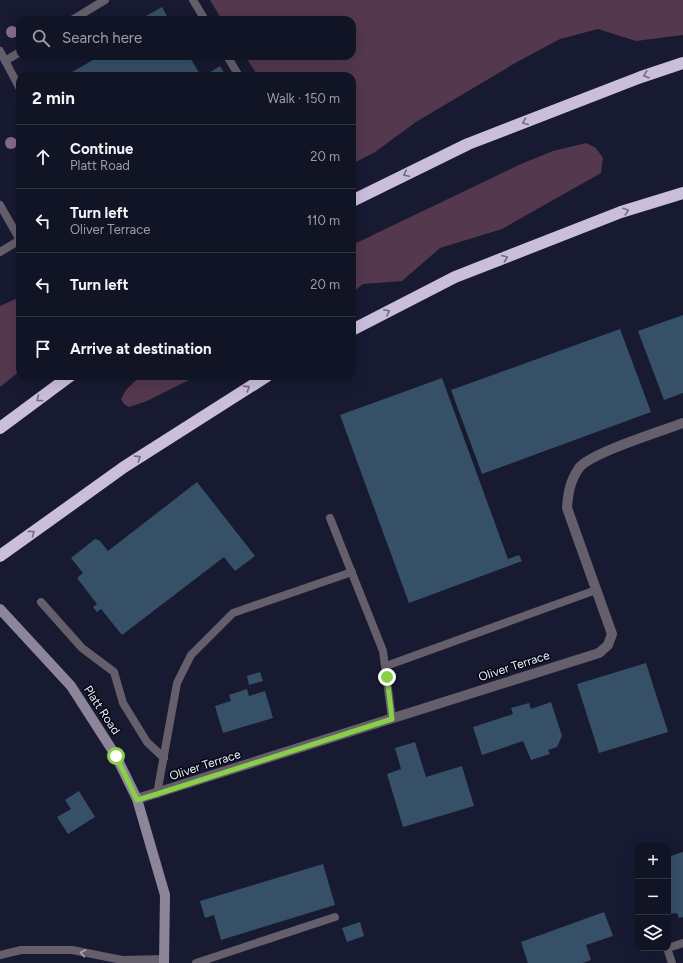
<!DOCTYPE html>
<html lang="en">
<head>
<meta charset="utf-8">
<style>
	:root { --surface:#111425; --page:#1e2132; --text:#f1f3f6; --muted:#9c9ea7; --line:#303342 }
	body { margin:0; font-family:Figtree,sans-serif; background:var(--page); color:var(--text) }
	.controls { position:absolute; right:12px; bottom:12px; display:grid; overflow:hidden; border-radius:8px; box-shadow:0 4px 16px #0002 }
	.controls button { width:36px; height:36px; display:grid; place-items:center; padding:0; border:0; border-bottom:1px solid var(--line); background:var(--surface); color:var(--text); font:20px sans-serif }
	.stop { position:absolute; width:12px; height:12px; margin:-9px; border:3px solid #89cf48; border-radius:50%; background:#fff }
	.stop.end { background:#89cf48; border-color:#fff; box-shadow:0 1px 4px #0008 }
	.list { margin:0; padding:0; list-style:none }
	h2 { display:flex; justify-content:space-between; align-items:center; height:52px; margin:0; padding:0 16px; font-size:17px }
	h2 small { font-size:13px; font-weight:400; color:var(--muted) }
	.list li { display:grid; grid-template-columns:26px 1fr auto; gap:12px; align-items:center; box-sizing:border-box; height:64px; padding:0 16px; border-top:1px solid var(--line) }
	.list b { display:block; font-size:15px; white-space:nowrap }
	.list p { margin:0; font-size:13px; white-space:nowrap; color:var(--muted) }
	.list em { font-size:13px; font-style:normal; color:var(--muted) }
	.icon { flex:none; width:22px; height:22px; fill:none; stroke:currentColor; stroke-width:2; stroke-linecap:round; stroke-linejoin:round }
	.map { position:relative; flex:none; width:683px; height:963px; overflow:hidden }
	.search { position:absolute; background:var(--surface); box-shadow:0 4px 16px #0002; left:16px; top:16px; width:340px; height:44px; display:flex; align-items:center; gap:10px; box-sizing:border-box; padding:0 14px; border-radius:12px; color:var(--muted); font-size:15px }
	.panel { position:absolute; background:var(--surface); box-shadow:0 4px 16px #0002; left:16px; top:72px; width:340px; height:308px; border-radius:12px }
	.map>svg:first-child { display:block }
	.forest { fill:#53384e }
	.building { fill:#365068 }
	.lines { fill:none; stroke-linecap:round; stroke-linejoin:round }
	.lane { stroke:#645f6b; stroke-width:8 }
	.street { stroke:#645f6b; stroke-width:10 }
	.secondary { stroke:#8d8599; stroke-width:10 }
	.highway { stroke:#cbbedd; stroke-width:12 }
	.tree { fill:#866a8c }
	.oneway { stroke:#726b81 }
	.oneway2 { stroke:#a8a7b4 }
	.route { stroke:#89cf48; stroke-width:5 }
	.labels { text-anchor:middle; stroke-width:3; stroke-linejoin:round; paint-order:stroke }
	.street-label { font-size:12px; fill:#eceffd; stroke:#050610 }
</style>
</head>
<body>
<div class="map">
<svg width="683" height="963" viewBox="0 0 683 963">
	<rect width="100%" height="100%" fill="#171a31"/>
	<g class="forest">
		<polygon points="210,0 683,0 683,35 636,41 598,29 560,39 517,62 416,122 375,152 352,164 352,76 258,76 245,56 352,56 352,20 222,20"/>
		<polygon points="586,143 596,148 603,158 601,173 502,229 440,248 402,281 363,284 352,293 352,245 521,164 553,151"/>
		<polygon points="20,297 20,371 0,387 0,306"/>
		<polygon points="140,376 197,376 147,401 129,407 124,404 121,399 126,390"/>
	</g>
	<g class="building">
		<polygon points="162,7 169,20 139,20"/>
		<polygon points="100,56 189,56 201,76 65,76"/>
		<polygon points="220,66 226,76 204,76"/>
		<polygon points="683,315 683,393 664,400 638,331"/>
		<polygon points="620,329 651,412 482,474 451,390"/>
		<polygon points="442,378 508,559 519,555 522,561 409,603 340,415"/>
		<polygon points="197,482 255,556 235,571 224,557 122,635 101,609 97,612 93,607 97,604 77,578 83,573 71,558 95,539 99,540 108,551"/>
		<polygon points="646,663 668,732 599,753 577,684"/>
		<polygon points="260,672 263,681 249,685 247,676"/>
		<polygon points="247,689 249,696 265,691 273,718 223,733 215,706 231,701 229,695"/>
		<polygon points="551,702 562,736 557,747 548,750 550,754 531,760 523,741 482,755 473,727 513,714 511,708 529,703 531,709"/>
		<polygon points="415,742 426,777 462,766 474,806 403,827 387,774 401,769 395,748"/>
		<polygon points="79,791 95,817 68,834 57,817 71,809 65,800"/>
		<polygon points="683,852 683,917 679,918 677,913 668,914 668,857"/>
		<polygon points="323,864 335,905 221,940 214,915 205,918 200,901"/>
		<polygon points="604,912 613,936 586,945 591,960 583,963 528,963 521,942"/>
		<polygon points="360,922 364,936 347,942 342,928"/>
	</g>
	<g class="lines">
		<g class="lane">
			<polyline points="193,0 205,20"/>
			<polyline points="72,20 105,0"/>
			<polyline points="0,51 20,89"/>
			<polyline points="227,56 239,76"/>
			<polyline points="5,61 20,52"/>
			<polyline points="0,205 20,240 0,252"/>
			<polyline points="330,518 383,651 392,719"/>
			<polyline points="41,602 82,648 114,672 123,703 147,742 164,758"/>
			<polyline points="386,666 596,590"/>
			<polyline points="157,794 177,683 191,655 233,613 352,572"/>
			<polyline points="667,948 672,963"/>
			<polyline points="668,948 683,943"/>
			<polyline points="0,955 21,950 72,950 122,960 165,959"/>
			<polyline points="196,963 335,917"/>
		</g>
		<path class="street" d="M137,799L599,653L608,645L612,634L567,508C568,493 570,481 579,468C590,453 662,431 683,423"/>
		<polyline class="secondary" points="0,609 71,686 116,756 137,799 165,895 164,963"/>
		<g class="highway">
			<polyline points="352,201 468,144 641,77 683,63"/>
			<polyline points="352,330 455,277 621,212 683,193"/>
			<polyline points="0,428 70,376"/>
			<polyline points="0,556 124,467 267,376"/>
		</g>
	</g>
	<g class="tree">
		<circle cx="12" cy="32" r="6"/>
		<circle cx="11" cy="143" r="6"/>
	</g>
	<defs><path id="oneway-chevron" d="M-2-3.5L2.5 0L-2 3.5" fill="none" stroke-width="1.6" stroke-linecap="round" stroke-linejoin="round"/></defs>
	<g class="oneway">
		<use href="#oneway-chevron" transform="translate(646 75) rotate(161)"/>
		<use href="#oneway-chevron" transform="translate(525 122) rotate(159)"/>
		<use href="#oneway-chevron" transform="translate(406 174) rotate(154)"/>
		<use href="#oneway-chevron" transform="translate(626 211) rotate(-18)"/>
		<use href="#oneway-chevron" transform="translate(505 258) rotate(-21)"/>
		<use href="#oneway-chevron" transform="translate(387 312) rotate(-27)"/>
		<use href="#oneway-chevron" transform="translate(247 388) rotate(-33)"/>
		<use href="#oneway-chevron" transform="translate(39 399) rotate(143)"/>
		<use href="#oneway-chevron" transform="translate(138 458) rotate(-33)"/>
		<use href="#oneway-chevron" transform="translate(32 533) rotate(-36)"/>
	</g>
	<use class="oneway2" href="#oneway-chevron" transform="translate(83 953) rotate(-169)"/>
	<g class="lines">
		<polyline class="route" points="116,756 137,800 157,794 392,719 387,677"/>
	</g>
	<g class="labels">
		<g class="street-label">
			<text transform="translate(514 666) rotate(-18)" y="4">Oliver Terrace</text>
			<text transform="translate(102 710) rotate(57)" y="4">Platt Road</text>
			<text transform="translate(205 765) rotate(-18)" y="4">Oliver Terrace</text>
		</g>
	</g>
</svg>
<div class="controls">
<button>+</button>
<button>−</button>
<button><svg class="icon" aria-label="layers" viewBox="0 0 24 24"><path d="M12 4l9 5-9 5-9-5zM3 14l9 5 9-5"/></svg></button>
</div>
<div class="stop" style="left:116px;top:756px"></div>
<div class="stop end" style="left:387px;top:677px"></div>
<div class="search"><svg class="icon" aria-label="search" viewBox="0 0 24 24"><circle cx="10" cy="10" r="6"/><path d="M15 15l6 6"/></svg>Search here</div>
<section class="panel">
<h2>2 min<small>Walk · 150 m</small></h2>
<ul class="list">
<li><svg class="icon" aria-label="ahead" viewBox="0 0 24 24"><path d="M12 20V5M6 11l6-6 6 6"/></svg><div><b>Continue</b><p>Platt Road</p></div><em>20 m</em></li>
<li><svg class="icon" aria-label="left" viewBox="0 0 24 24"><path d="M17 20v-9H6M10 6l-5 5 5 5"/></svg><div><b>Turn left</b><p>Oliver Terrace</p></div><em>110 m</em></li>
<li><svg class="icon" aria-label="left" viewBox="0 0 24 24"><path d="M17 20v-9H6M10 6l-5 5 5 5"/></svg><div><b>Turn left</b></div><em>20 m</em></li>
<li><svg class="icon" aria-label="arrive" viewBox="0 0 24 24"><path d="M6 21V4h12l-3 4 3 4H6"/></svg><div><b>Arrive at destination</b></div></li>
</ul>
</section>
</div>
</body>
</html>
